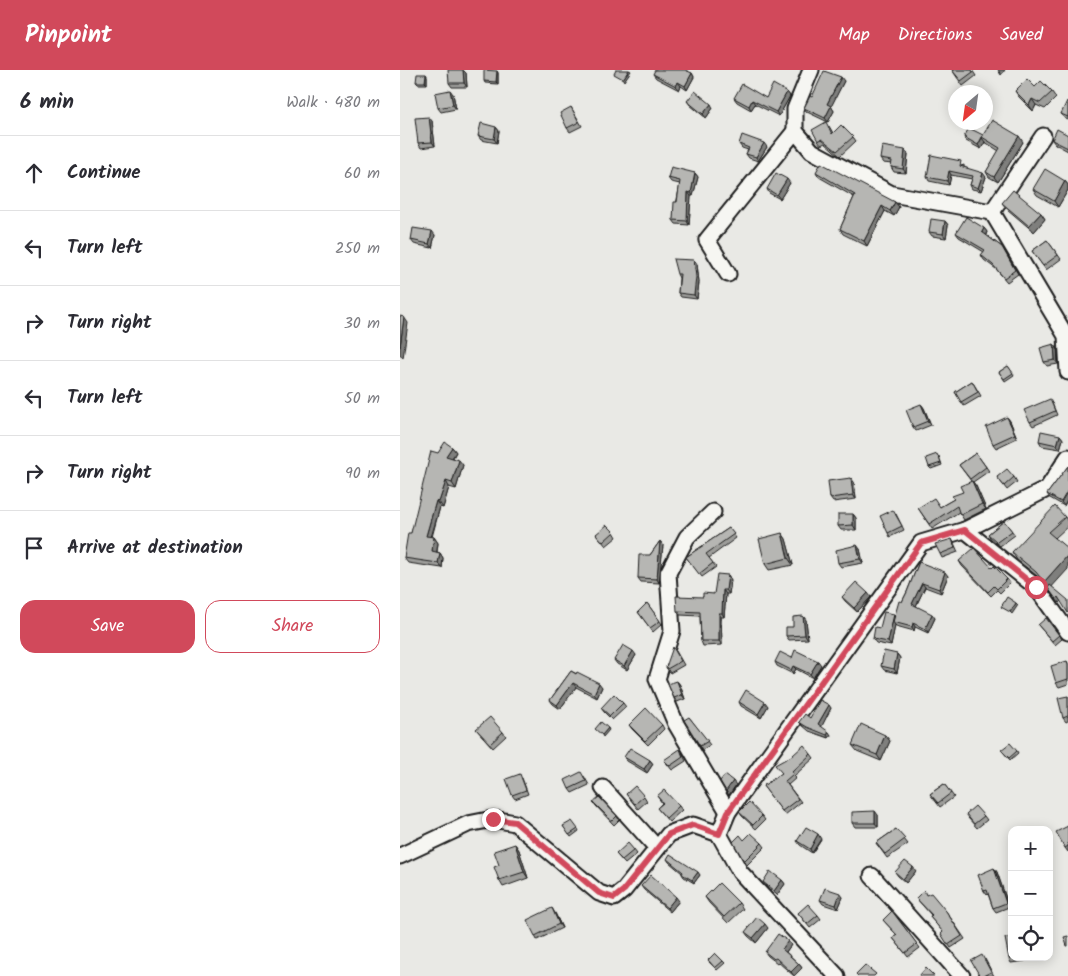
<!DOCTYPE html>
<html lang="en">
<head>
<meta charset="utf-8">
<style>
	:root { --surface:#fff; --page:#f2f2f3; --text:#2b2b33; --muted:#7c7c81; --line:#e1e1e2; --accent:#d1495b }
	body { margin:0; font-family:Kalam,sans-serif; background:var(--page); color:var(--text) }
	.controls { position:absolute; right:15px; bottom:15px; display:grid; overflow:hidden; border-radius:10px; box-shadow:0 2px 12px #0003 }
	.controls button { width:45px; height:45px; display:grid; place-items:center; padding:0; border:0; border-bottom:1px solid var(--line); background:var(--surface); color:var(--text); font:25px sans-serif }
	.compass { position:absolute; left:548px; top:15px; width:45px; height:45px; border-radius:50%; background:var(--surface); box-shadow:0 2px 12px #0003; rotate:209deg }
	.stop { position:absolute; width:15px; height:15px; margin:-11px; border:4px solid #d1495b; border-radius:50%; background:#fff }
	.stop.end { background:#d1495b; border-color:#fff; box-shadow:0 1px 5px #0008 }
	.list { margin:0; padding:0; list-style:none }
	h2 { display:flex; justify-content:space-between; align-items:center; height:65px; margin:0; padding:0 20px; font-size:21px }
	h2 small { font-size:16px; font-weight:400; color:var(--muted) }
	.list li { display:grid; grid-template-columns:32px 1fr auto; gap:15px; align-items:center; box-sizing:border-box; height:75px; padding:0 20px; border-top:1px solid var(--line) }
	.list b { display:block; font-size:19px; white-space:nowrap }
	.list em { font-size:16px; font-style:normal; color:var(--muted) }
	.actions { display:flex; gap:10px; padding:15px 20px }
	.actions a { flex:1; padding:11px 0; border:1px solid var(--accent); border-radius:15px; text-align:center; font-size:18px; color:var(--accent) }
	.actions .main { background:var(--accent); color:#fff }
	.icon { flex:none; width:28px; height:28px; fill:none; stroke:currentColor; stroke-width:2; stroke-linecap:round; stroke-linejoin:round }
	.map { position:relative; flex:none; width:668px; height:906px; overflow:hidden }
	header { display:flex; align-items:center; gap:30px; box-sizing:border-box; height:70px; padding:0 25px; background:var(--accent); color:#fff }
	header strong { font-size:24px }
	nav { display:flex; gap:28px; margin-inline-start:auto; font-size:18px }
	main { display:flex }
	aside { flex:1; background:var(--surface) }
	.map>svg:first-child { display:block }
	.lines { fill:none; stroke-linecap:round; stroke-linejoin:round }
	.minor-casing { stroke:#1c1c1c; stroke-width:19 }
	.minor { stroke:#f6f6f2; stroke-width:15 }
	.wall { fill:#9d9d9a; stroke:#1c1c1c }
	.shaded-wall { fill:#7f7f7d; stroke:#1c1c1c }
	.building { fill:#b6b6b3; stroke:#1c1c1c }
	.route { stroke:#d1495b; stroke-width:6 }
</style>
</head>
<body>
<header>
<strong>Pinpoint</strong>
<nav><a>Map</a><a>Directions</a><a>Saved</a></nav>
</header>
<main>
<aside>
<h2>6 min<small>Walk · 480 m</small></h2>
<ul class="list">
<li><svg class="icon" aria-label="ahead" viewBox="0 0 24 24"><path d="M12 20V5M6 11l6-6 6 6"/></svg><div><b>Continue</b></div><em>60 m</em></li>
<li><svg class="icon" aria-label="left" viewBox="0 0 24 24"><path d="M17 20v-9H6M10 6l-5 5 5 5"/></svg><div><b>Turn left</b></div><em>250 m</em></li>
<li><svg class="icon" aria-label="right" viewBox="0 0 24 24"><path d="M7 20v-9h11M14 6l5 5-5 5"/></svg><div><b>Turn right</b></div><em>30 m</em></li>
<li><svg class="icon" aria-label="left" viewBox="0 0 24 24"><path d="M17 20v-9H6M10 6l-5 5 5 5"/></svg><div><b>Turn left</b></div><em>50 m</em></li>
<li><svg class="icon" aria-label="right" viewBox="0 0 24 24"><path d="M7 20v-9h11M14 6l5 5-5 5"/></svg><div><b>Turn right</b></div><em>90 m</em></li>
<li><svg class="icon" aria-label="arrive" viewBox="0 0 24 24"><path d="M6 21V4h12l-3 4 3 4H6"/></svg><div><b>Arrive at destination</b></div></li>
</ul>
<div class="actions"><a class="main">Save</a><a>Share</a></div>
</aside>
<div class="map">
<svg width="668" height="906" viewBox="0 0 668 906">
	<rect width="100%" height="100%" fill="#e9e9e5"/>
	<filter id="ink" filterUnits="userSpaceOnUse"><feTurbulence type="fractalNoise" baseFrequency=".02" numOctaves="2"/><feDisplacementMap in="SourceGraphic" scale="10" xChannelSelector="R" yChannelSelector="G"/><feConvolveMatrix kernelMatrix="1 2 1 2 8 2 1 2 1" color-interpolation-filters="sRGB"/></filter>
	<g filter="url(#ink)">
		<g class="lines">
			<defs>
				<g id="minor">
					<polyline points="411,0 395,39 395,61 412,81 492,124 592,142 666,266 668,302"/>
					<polyline points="592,142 643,66"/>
					<polyline points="328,204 307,170 395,61"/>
					<polyline points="313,442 287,467 268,503 272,561 257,609 276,654 328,742"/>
					<polyline points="565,460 636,517 668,562"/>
					<polyline points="203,718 257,778"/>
					<polyline points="0,786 68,754 93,749 115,753 199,823 214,828 224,820 269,764 293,755 319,764"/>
					<polyline points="472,806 562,906"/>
					<polyline points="437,906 340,802 319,764 328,742 521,473 565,460 647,419 668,387"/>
				</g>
			</defs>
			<use href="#minor" class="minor-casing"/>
			<use href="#minor" class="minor"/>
		</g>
		<g class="wall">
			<polygon points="552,0 572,0 576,6 563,16"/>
			<polygon points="97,1 98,3 98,14 85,13 84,11"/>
			<polygon points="66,3 67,17 52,17 49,13"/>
			<polygon points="292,3 294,7 287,20 281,16 279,20 256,8 253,4"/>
			<polygon points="26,4 27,6 27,14 18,14 16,12"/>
			<polygon points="444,11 431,36 434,41 428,52 407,42 404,38 412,27"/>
			<polygon points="615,21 652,22 656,28 645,39 636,35 633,41 619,27"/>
			<polygon points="387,22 390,26 379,46 355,34 351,40 337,32 334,28 366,28"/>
			<polygon points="53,24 56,39 41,42 38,38"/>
			<polygon points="287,31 313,38 306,48 290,35"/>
			<polygon points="668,32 668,50 664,48 661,44"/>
			<polygon points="171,37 182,56 170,62 167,58"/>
			<polygon points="32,51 35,76 21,78 18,73"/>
			<polygon points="429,56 433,63 453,67 456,71 440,86 425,73 421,75 418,71"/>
			<polygon points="96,57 99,61 97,73 81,70 78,66"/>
			<polygon points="583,65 623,72 598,112 589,107 586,102 599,81 585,72 581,79 566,71 564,67"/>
			<polygon points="668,65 668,81 655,74 652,70"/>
			<polygon points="339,74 367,77 358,91 349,88 346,84 348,80 342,78"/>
			<polygon points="508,84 506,103 494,102 491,97 492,94 483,93 480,89"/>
			<polygon points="564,95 564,97 586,107 581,121 572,119 570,115 572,109 551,105 549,115 529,111 527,107"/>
			<polygon points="416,102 495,132 499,137 494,146 485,141 467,176 443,164 440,159 454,127 419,107"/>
			<polygon points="295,103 298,107 293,126 291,126 289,155 276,154 273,150 280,114 271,112 268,108"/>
			<polygon points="665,111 668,115 668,120 658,137 637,125 633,119"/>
			<polygon points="390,113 380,129 369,123 367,119"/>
			<polygon points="602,133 641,143 645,149 634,162 607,139"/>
			<polygon points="545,151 548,155 546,168 532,166 529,162"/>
			<polygon points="584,158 587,162 586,165 602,177 618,204 607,212 596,199 584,190 581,185 584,182 559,167 556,163"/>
			<polygon points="35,165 32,178 14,174 11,170"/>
			<polygon points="647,170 661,189 646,200 632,181"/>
			<polygon points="294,190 297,194 299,212 297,229 281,227 278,223 279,208 277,204"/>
			<polygon points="654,274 657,278 658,294 647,296 644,292"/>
			<polygon points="608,296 614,305 605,311 599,302"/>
			<polygon points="572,311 581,326 564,336 555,322"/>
			<polygon points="652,333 657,345 633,356 630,352"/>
			<polygon points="521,334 524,338 531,355 516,361 513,357"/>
			<polygon points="607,347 610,351 617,368 596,378 593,374"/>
			<polygon points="660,365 663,369 660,379 642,376 639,371"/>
			<polygon points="52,377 56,382 53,388 63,395 56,419 49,417 43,438 40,437 32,467 34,467 38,473 37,482 40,483 43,488 42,498 8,493 4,488 11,463 38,383"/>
			<polygon points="576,383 589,401 573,412 576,416 586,439 564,450 559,442 532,459 518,438 540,437 554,429 563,422 571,411 559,395"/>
			<polygon points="539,386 542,395 531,399 529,397"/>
			<polygon points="668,396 664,436 650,428 647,424"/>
			<polygon points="597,407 614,407 617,412 607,420"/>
			<polygon points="454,412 456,429 433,432 430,428"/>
			<polygon points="453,444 456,448 456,460 441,460 438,456"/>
			<polygon points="496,444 504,460 490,467 488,463"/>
			<polygon points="665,447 668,452 668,456 655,468 652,517 661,531 659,533 642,510 617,490 612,482"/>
			<polygon points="604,451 615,465 600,476 591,469 588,464"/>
			<polygon points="329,458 336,468 309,488 316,497 302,507 286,487"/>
			<polygon points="214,462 217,467 206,476 196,464"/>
			<polygon points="382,463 386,469 393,495 369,500 365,494"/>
			<polygon points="552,469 554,473 558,482 542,488 540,484"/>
			<polygon points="260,471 263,475 259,513 241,512 238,508 250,485"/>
			<polygon points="460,479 463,493 441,497 438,493"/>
			<polygon points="559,491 607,509 610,513 600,523 597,520 591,526 562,496"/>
			<polygon points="519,492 548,506 541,523 525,517 516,536 535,548 528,563 515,557 514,561 496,556 495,555 491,576 476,573 473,569 480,558 494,544 495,546 507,522"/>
			<polygon points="328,505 331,510 329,524 326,524 324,547 321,547 322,575 303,576 301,571 300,546 280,545 277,541 303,527 314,524"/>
			<polygon points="442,527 471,527 457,542 445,531"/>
			<polygon points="247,533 262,554 253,562 238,542"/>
			<polygon points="403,546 406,550 408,569 389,570 386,566"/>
			<polygon points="638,555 659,565 662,569 655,575"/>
			<polygon points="276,581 284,595 270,603 266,597"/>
			<polygon points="497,584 500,588 497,603 484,600 481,596"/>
			<polygon points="236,585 227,600 217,594 214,590"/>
			<polygon points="392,588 421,595 413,608 396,599 393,604 377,596 375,592"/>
			<polygon points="667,591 668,593 668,614 659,617 656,613"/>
			<polygon points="171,601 202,617 197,628 176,617 160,639 153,634 150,630"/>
			<polygon points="277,611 280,615 285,629 277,632 274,628"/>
			<polygon points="668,626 668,651 666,652 663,648"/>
			<polygon points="339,632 368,636 361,648 341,636"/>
			<polygon points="223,633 226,637 212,650 204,642 201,638"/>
			<polygon points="431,638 421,657 431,665 429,668 409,661 402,655 399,652 410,648"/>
			<polygon points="289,647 310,675 302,680 300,676"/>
			<polygon points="229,655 262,655 264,659 248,675 232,659"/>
			<polygon points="76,659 103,662 106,666 93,678"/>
			<polygon points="485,665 490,671 481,691 457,681 452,675"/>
			<polygon points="617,681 618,683 610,690 603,682"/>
			<polygon points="282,683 286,691 272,700 264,690"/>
			<polygon points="411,684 414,688 394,706 396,708 388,715 401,732 385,745 363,716"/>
			<polygon points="224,687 250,690 253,694 247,703 227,691"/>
			<polygon points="184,706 189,715 172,723 169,719"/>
			<polygon points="122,708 128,724 115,729 112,725"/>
			<polygon points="544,714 554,727 540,737 530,724"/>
			<polygon points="226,724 244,726 247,731 238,739"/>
			<polygon points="257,726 279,736 282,740 269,752 257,738 262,733"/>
			<polygon points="193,732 217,746 219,750 214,755 196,736"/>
			<polygon points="339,742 362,746 365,750 356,759 342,746"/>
			<polygon points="478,745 478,757 455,757 452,753"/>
			<polygon points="584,746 587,750 577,758 568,748"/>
			<polygon points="163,756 178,759 179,761 171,767"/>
			<polygon points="668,756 668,782 665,778"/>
			<polygon points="496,759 508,774 487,788 476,773"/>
			<polygon points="421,769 412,783 400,775 397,771"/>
			<polygon points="344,770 362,773 365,777 347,795 344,791"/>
			<polygon points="115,774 119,780 128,808 103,817 99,810 99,795"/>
			<polygon points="234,780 237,784 225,794 216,784"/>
			<polygon points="267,789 300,805 294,813 284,807 282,804 282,803 269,792"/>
			<polygon points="594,798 597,802 609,837 596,842 593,838 588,824 587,825 584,821"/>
			<polygon points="516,801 506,813 498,806 495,802"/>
			<polygon points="382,810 385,814 377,825 366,816 363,812"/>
			<polygon points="241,816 279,831 270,842 244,820"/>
			<polygon points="527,825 546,841 565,869 551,878 541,864 543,862 530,847 531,845 516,828"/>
			<polygon points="305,827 339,833 343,839 328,853 309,833"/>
			<polygon points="443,827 438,839 423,834 420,830"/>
			<polygon points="492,841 520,878 508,887 493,868 497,865 483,850"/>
			<polygon points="155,843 162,858 137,870 135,866"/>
			<polygon points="398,843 418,845 421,849 410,858"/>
			<polygon points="368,858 356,873 348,866 345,862"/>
			<polygon points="649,867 652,880 649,880"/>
			<polygon points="391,875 386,882 399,894 402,898 394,906 378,892 377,893 368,886 365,882"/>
			<polygon points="612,887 624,887 625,891 611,893 609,889"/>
			<polygon points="585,889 594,906 580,906"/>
			<polygon points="323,891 325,893 317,900 309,892"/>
		</g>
		<g class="shaded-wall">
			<polygon points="63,0 66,3 67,17 64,13"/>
			<polygon points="229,0 231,1 224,11 223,9"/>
			<polygon points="598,0 605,0 601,5"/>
			<polygon points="97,1 98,3 98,14 96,12"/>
			<polygon points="292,3 294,7 287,20 285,16"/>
			<polygon points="26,4 27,6 27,14 25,12"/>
			<polygon points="441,7 444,11 430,39 427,34"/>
			<polygon points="278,12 281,16 279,20 276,16"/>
			<polygon points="50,20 53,24 56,39 53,35"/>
			<polygon points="387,22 390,26 379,46 376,42"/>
			<polygon points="632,29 636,35 633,41 629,35"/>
			<polygon points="352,30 355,34 351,40 349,36"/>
			<polygon points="311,34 313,38 306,48 303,44"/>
			<polygon points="431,36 434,41 428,52 425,48"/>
			<polygon points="29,47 32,51 35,76 32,72"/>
			<polygon points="96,57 99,61 97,73 94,69"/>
			<polygon points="619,66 623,72 598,112 594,107"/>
			<polygon points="582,68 585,72 581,79 578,75"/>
			<polygon points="364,73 367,77 358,91 356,87"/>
			<polygon points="505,80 508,84 506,103 503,99"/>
			<polygon points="549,101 551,105 549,115 547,111"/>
			<polygon points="295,103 298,107 293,126 291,123"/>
			<polygon points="583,103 586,107 581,121 578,118"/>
			<polygon points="387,109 390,113 380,129 377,125"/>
			<polygon points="665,111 668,115 668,120 658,137 654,131"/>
			<polygon points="288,122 291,126 289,155 287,151"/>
			<polygon points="495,132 499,137 494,146 490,141"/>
			<polygon points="482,136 485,141 467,176 464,171"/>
			<polygon points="641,143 645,149 634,162 629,156"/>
			<polygon points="545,151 548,155 546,168 543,164"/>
			<polygon points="584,158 587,162 585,166 582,162"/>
			<polygon points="32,161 35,165 32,178 29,174"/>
			<polygon points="294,190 297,194 299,212 297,229 294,225"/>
			<polygon points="4,247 8,253 3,288 0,284 0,277"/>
			<polygon points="654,274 657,278 658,294 655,290"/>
			<polygon points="521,334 524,338 531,355 528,351"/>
			<polygon points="607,347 610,351 617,368 615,364"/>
			<polygon points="660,365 663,369 660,379 657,375"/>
			<polygon points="52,377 56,382 50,391 46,386"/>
			<polygon points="59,390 63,395 56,419 52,413"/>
			<polygon points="451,408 454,412 456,429 453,425"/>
			<polygon points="46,411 49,417 43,438 39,432"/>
			<polygon points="572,411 576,416 586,439 582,434"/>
			<polygon points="668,420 668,429 664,436 661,432"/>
			<polygon points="36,431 40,437 30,471 26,466"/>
			<polygon points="453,444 456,448 456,460 453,455"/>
			<polygon points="382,463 386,469 393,495 388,488"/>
			<polygon points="34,467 38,473 36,487 32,481"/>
			<polygon points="260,471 263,475 259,513 257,509"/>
			<polygon points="457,475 460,479 463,493 460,489"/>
			<polygon points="40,483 43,488 42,498 38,493"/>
			<polygon points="668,485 668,499 649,520 644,512"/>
			<polygon points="545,502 548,506 541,523 539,519"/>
			<polygon points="328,505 331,510 329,524 326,520"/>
			<polygon points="522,513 525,517 515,538 512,534"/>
			<polygon points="323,520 326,524 324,547 322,543"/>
			<polygon points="468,523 471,527 457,542 454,538"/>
			<polygon points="658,527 661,531 659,533 656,529"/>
			<polygon points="616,533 618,535 612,544 610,542"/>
			<polygon points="319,543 321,547 322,575 319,571"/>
			<polygon points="494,544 496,548 493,552 495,555 491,576 488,572"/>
			<polygon points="532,544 535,548 528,563 525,559"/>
			<polygon points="403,546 406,550 408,569 405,565"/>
			<polygon points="513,553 515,557 514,561 512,557"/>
			<polygon points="233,581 236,585 227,600 224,596"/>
			<polygon points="497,584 500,588 497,603 494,599"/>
			<polygon points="418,591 421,595 413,608 410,604"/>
			<polygon points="393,596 396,599 393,604 391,600"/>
			<polygon points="277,611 280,615 285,629 282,625"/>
			<polygon points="173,613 176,617 160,639 157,635"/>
			<polygon points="199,613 202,617 197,628 194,624"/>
			<polygon points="365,632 368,636 361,648 358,644"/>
			<polygon points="429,635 431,638 421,658 418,654"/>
			<polygon points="208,658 209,660 203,667 202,665"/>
			<polygon points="429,662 431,665 429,668 427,665"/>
			<polygon points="485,665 490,671 481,691 477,685"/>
			<polygon points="250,690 253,694 247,703 244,699"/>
			<polygon points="333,711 336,715 329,725 326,721"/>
			<polygon points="475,741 478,745 478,757 475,753"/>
			<polygon points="418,764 421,769 412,783 410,779"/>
			<polygon points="115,774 119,780 128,808 124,802"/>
			<polygon points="513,797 516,801 506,813 503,809"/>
			<polygon points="594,798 597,802 609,837 606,833"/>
			<polygon points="298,802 300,805 294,813 292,810"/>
			<polygon points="382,810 385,814 377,825 374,821"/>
			<polygon points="440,823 443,827 438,839 436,835"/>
			<polygon points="276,827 279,831 270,842 267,838"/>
			<polygon points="152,838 155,843 162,858 159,854"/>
			<polygon points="365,854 368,858 356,873 353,868"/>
			<polygon points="649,867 652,880 649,874"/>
			<polygon points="388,871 391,875 385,883 382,879"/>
			<polygon points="399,894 402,898 394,906 391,902"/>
		</g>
		<g class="building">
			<polygon points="48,0 63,0 64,13 49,13"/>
			<polygon points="84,0 97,1 96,12 84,11"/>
			<polygon points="216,0 229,0 223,9 214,4"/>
			<polygon points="255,0 285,0 292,3 285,16 278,12 276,16 253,4"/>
			<polygon points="552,0 572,0 573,2 561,11"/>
			<polygon points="424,1 441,7 427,34 431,36 425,48 404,38 410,26 412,27"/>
			<polygon points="17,4 26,4 25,12 16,12"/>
			<polygon points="627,9 635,17 641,11 652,22 640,33 632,29 629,35 615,21"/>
			<polygon points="342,14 366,28 373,14 387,22 376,42 352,30 349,36 334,28"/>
			<polygon points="50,20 53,35 38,38 35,23"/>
			<polygon points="295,21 311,34 303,44 287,31"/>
			<polygon points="667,31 668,32 668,47 661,44"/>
			<polygon points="171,37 179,52 167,58 160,43"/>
			<polygon points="29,47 32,72 18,73 15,48"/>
			<polygon points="592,50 619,66 594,107 586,102 600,78 582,67"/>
			<polygon points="426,52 432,64 441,55 453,67 437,81 422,69 418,71 412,60"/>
			<polygon points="81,53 96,57 94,69 78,66"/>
			<polygon points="569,58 583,65 578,75 564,67"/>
			<polygon points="657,59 668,65 668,78 652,70"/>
			<polygon points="342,65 364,73 356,87 346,84 349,78 339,74"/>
			<polygon points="482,76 505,80 503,99 491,97 492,91 480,89"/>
			<polygon points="531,85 561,91 560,96 583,103 578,118 570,115 573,106 549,101 547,111 527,107"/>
			<polygon points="421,93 495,132 490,141 482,136 464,171 440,159 455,125 416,102"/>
			<polygon points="271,97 295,103 291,123 288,122 287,151 273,150 274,132 277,132 280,111 268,108"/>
			<polygon points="645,99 665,111 654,131 633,119"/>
			<polygon points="376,103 387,109 377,125 367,119"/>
			<polygon points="613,120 641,143 629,156 602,133"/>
			<polygon points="566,147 584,158 582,162 602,177 615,200 604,208 593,195 581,185 585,180 556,163"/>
			<polygon points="531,149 545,151 543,164 529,162"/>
			<polygon points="13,158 32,161 29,174 11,170"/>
			<polygon points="647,170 658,185 643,196 632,181"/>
			<polygon points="273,189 294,190 296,207 294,225 278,223 280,204 277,204"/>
			<polygon points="0,246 4,247 0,277"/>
			<polygon points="654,274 655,290 644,292 640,278"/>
			<polygon points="608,296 613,303 604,309 599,302"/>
			<polygon points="572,311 578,322 561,332 555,322"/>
			<polygon points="650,329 655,341 630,352 624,340"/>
			<polygon points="521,334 528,351 513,357 506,340"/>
			<polygon points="607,347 615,364 593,374 586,357"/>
			<polygon points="641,361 660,365 657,375 639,371"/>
			<polygon points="45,372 52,377 46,386 59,390 52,413 46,411 39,432 36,431 26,466 34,467 32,481 40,483 38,493 4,488 8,463 11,463 31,381 38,383"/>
			<polygon points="576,383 586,397 570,409 559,395"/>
			<polygon points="537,384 541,393 529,397 526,388"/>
			<polygon points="668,396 668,420 661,432 647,424"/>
			<polygon points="607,399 614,407 604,416 597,407"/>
			<polygon points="451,408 453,425 430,428 428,411"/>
			<polygon points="572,411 582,434 560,445 557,436 529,454 518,438 534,428 540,437 554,429 552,426 563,422 560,416"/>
			<polygon points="655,436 665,447 648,462 668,479 668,485 644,512 636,502 612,482"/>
			<polygon points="493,440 502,456 488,463 480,446"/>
			<polygon points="438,444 453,444 453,455 438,456"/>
			<polygon points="604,451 612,461 597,472 588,464"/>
			<polygon points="207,455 214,462 203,472 196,464"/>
			<polygon points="329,458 334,464 306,484 313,493 299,504 286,487"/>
			<polygon points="382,463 388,488 365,494 359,469"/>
			<polygon points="552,469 555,478 540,484 535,474"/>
			<polygon points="260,471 257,509 238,508 239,485 250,485"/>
			<polygon points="457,475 460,489 438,493 436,480"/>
			<polygon points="574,478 592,498 594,496 607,509 597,519 594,516 588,522 559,491"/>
			<polygon points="519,492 545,502 539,519 522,513 512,534 532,544 525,559 513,553 512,557 493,552 499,531 502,532 507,522"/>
			<polygon points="317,504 328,505 326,520 323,520 322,543 319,543 319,571 301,571 300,542 277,541 276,526 303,527 303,523 314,524"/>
			<polygon points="456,512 468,523 454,538 442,527"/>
			<polygon points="650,515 668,530 668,543 658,527 656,529 648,518"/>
			<polygon points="607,527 616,533 610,542 601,537"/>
			<polygon points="247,533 260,551 250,558 238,542"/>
			<polygon points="484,542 494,544 488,572 473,569 475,557 480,558"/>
			<polygon points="403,546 405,565 386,566 386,557 393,557 393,547"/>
			<polygon points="646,548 659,565 652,571 638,555"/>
			<polygon points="223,575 233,581 224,596 214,590"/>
			<polygon points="273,577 281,591 267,599 266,597"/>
			<polygon points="395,580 418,591 410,604 393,596 391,600 375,592 380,582 392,588"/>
			<polygon points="484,581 497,584 494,599 481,596"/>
			<polygon points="667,591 668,594 668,609 656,613 651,596"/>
			<polygon points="171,601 176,604 177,602 199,613 194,624 173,613 157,635 150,630"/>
			<polygon points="277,611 282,625 274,628 268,614"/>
			<polygon points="346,620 365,632 358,644 339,632"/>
			<polygon points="214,624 223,633 210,646 201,638"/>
			<polygon points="668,626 668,646 663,648 658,628"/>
			<polygon points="420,630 429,635 418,654 429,662 427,665 407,657 399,652 405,644 410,648"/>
			<polygon points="246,638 262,655 245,671 229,655"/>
			<polygon points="90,647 103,662 90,674 76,659"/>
			<polygon points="289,647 308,671 300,676 284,650"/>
			<polygon points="201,652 208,658 202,665 195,659"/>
			<polygon points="461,654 485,665 477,685 452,675"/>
			<polygon points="610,673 617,681 609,688 601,680"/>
			<polygon points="404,675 411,684 392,702 393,704 385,711 398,729 382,741 363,716 382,703 375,695 393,685"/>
			<polygon points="230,678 250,690 244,699 224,687"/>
			<polygon points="280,679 283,687 270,696 264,690"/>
			<polygon points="181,702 186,711 169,719 165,710"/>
			<polygon points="120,704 126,720 112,725 106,709"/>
			<polygon points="325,705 333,711 326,721 320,711"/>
			<polygon points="544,714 551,723 538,733 530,724"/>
			<polygon points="235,716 244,726 235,734 226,724"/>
			<polygon points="264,720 279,736 266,748 257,738 263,733 257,726"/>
			<polygon points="199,727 217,746 212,751 193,732"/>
			<polygon points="349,732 362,746 353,755 339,742"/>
			<polygon points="575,736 584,746 574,754 566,744"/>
			<polygon points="475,741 475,753 452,753 452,742"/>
			<polygon points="172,751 178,759 169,765 163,756"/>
			<polygon points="668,756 668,776 665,778 656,762"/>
			<polygon points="406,757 418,764 410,779 397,771"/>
			<polygon points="496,759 505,769 485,784 476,773"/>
			<polygon points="351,763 362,773 344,791 333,772 340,765 344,770"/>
			<polygon points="228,773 234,780 222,790 216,784"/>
			<polygon points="115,774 124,802 99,810 94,797 99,795 94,781"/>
			<polygon points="270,784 298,802 292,810 282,804 283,802 267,789"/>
			<polygon points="505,791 513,797 503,809 495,802"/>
			<polygon points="594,798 606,833 593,838 587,820 584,821 578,805"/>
			<polygon points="370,801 382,810 374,821 363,812"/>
			<polygon points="251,805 276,827 267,838 241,816"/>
			<polygon points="319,813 339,833 324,847 305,827"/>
			<polygon points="425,818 440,823 436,835 420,830"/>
			<polygon points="524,820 526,825 531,823 546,841 562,866 548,875 541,864 543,862 530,847 532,845 516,828"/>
			<polygon points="408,834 418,845 407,854 398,843"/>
			<polygon points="152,838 159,854 135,866 127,850"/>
			<polygon points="492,841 517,874 505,883 493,868 497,865 483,850"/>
			<polygon points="357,847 365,854 353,868 345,862"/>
			<polygon points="378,864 388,871 382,879 399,894 391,902 376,888 374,889 365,882"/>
			<polygon points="668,866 668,876 667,876 664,867"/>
			<polygon points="612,867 612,887 620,887 609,889 605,868"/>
			<polygon points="315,883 323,891 315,898 308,890"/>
			<polygon points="582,885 591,902 583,906 580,906 571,891"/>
			<polygon points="465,895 476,904 474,906 458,906 456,904"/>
			<polygon points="526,898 534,906 519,906"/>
		</g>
	</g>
	<g class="lines" filter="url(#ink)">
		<polyline class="route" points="93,749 115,752 199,823 214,828 224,820 269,764 293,755 319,764 328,742 521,473 565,460 636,517"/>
	</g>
</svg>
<div class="controls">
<button>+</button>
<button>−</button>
<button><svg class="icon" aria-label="locate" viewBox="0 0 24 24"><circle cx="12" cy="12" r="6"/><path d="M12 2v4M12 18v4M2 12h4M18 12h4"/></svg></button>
</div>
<svg class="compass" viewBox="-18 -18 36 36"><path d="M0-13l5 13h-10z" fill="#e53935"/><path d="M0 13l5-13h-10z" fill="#7c7c81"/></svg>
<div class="stop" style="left:636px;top:517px"></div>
<div class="stop end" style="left:93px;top:749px"></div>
</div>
</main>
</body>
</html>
